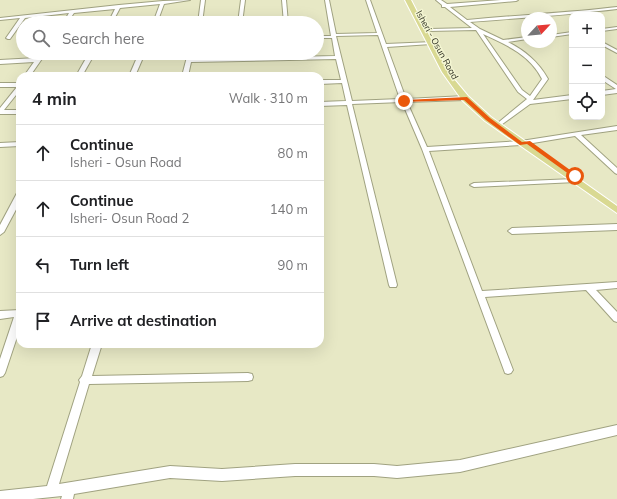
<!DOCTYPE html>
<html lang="en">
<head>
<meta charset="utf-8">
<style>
	:root { --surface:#fff; --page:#f2f2f2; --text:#202124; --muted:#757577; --line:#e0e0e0 }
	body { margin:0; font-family:Mulish,sans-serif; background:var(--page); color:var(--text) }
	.controls { position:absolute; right:12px; top:12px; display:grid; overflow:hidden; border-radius:8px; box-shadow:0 4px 16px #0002 }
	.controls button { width:36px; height:36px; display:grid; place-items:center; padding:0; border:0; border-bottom:1px solid var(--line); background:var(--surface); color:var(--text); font:20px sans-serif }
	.compass { position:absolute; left:521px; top:12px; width:36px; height:36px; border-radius:50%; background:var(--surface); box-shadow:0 4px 16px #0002; rotate:64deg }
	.stop { position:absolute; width:12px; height:12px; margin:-9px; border:3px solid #ea580c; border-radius:50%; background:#fff }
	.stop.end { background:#ea580c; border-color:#fff; box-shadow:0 1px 4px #0008 }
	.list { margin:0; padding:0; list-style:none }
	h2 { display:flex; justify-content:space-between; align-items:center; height:52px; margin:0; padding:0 16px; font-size:17px }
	h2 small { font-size:13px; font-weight:400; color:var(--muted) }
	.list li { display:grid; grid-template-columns:26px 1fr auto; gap:12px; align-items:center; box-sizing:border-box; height:56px; padding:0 16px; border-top:1px solid var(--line) }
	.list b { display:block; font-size:15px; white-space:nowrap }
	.list p { margin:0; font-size:13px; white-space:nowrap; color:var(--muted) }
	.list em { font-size:13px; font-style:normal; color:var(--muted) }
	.icon { flex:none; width:22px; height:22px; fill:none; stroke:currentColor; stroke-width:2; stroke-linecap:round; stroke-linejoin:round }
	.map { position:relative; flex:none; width:617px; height:499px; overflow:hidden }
	.search { position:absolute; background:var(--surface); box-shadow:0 4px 16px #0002; left:16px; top:16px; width:308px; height:44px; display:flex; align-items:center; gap:10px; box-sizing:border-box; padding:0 14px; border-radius:22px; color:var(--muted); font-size:15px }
	.panel { position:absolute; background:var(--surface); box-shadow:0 4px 16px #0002; left:16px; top:72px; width:308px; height:276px; border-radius:12px }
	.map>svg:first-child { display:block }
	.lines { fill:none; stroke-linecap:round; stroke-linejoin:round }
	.minor-casing { stroke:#a0a281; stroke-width:2 }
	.major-casing { stroke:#fff; stroke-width:2 }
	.minor { fill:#fff; fill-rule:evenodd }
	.major { fill:#d9d992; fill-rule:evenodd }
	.route { fill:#ea580c }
	.labels { text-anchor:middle; stroke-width:3; stroke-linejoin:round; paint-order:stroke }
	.far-street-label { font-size:9px; fill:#313224; stroke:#f4f6d2 }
</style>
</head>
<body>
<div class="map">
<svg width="617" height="499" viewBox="0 0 617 499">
	<rect width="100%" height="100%" fill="#e7e8c5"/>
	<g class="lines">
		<defs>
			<g id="minor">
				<polygon points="190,0 164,4 157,23 153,23 160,4 120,8 112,23 108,23 115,9 74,13 67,23 63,23 69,13 25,18 10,39 8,39 6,38 20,18 0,20 0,18 119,5 163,1"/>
				<polygon points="201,0 205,0 202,23 198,23"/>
				<polygon points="241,0 245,0 242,23 238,23"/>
				<polygon points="282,0 286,0 288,23 284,23"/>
				<path d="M325,0H329L336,34L377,33L366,0H370L386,44L433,42V44H431L387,47L406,99L465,96L468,98L465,100L407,102L427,147L521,141L617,126V130L581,135L617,168V174L615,173L575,136L521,145L429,151L482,291L617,282V288L596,290L617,312V322L614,321L586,290L485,297L513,370L511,373L508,374L505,373L422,149L402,102L352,104L397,285L396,287H390L389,285L347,105L320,106V102L346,101L342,83L320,84V80H341L336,59L191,62L188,76H182L188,53H194L192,59L335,56L332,38H317V36H331ZM378,35L400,99L352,101L336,36Z"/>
				<path d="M436,0H441L447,4L501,0H518L516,1L450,7L467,20C517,15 567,13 617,7V9C568,15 519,18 470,22L480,29L503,40L527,37V39L508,42C525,51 538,61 548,79L533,100L572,95V99L530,104L501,125L498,123L499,122L527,99L518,92L476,30L428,31V30L430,29L472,28L445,7H442V5ZM483,34C507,45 530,55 542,79L530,96L522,90Z"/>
				<polygon points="617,27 617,29 602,31 602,29"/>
				<polygon points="572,32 572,34 551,37 551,35"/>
				<polygon points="602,42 617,50 617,53 602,45"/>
				<polygon points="40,53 46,53 30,76 24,76 34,62 0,64 0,60 37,58"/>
				<polygon points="89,53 95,53 82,76 76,76"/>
				<polygon points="139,53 145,53 135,76 129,76"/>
				<polygon points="602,75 617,85 617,93 602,95 602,91 616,89 602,80"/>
				<polygon points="0,83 20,83 20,90 4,110 20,110 20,114 0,114 0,108 17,87 0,87"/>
				<polygon points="20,142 20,146 0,147 0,143"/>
				<polygon points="574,179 577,181 576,182 474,187 470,185 474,183"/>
				<polygon points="17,193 20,193 20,202 4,232 0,235 0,225"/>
				<polygon points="617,224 617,230 512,234 508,231 512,228"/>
				<polygon points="20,310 20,328 5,373 3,376 0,377 0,359 14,317 0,319 0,311"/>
				<polygon points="92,344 102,344 92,376 248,373 252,374 253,377 252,380 248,381 89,384 59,484 170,466 222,469 295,464 374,464 397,466 460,460 617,425 617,435 460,472 397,478 374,476 295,476 222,481 170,478 74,494 73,499 61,499 62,496 33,499 0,499 0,491 47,486 80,382 79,380 82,376"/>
			</g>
			<polygon id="major" points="405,0 411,0 448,72 468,96 491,117 617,206 617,213 485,121 462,100 442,72"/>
		</defs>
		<use href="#minor" class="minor-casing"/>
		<use href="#major" class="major-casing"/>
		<use href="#minor" class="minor"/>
		<use href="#major" class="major"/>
	</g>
	<polygon class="route" points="467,97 490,118 522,142 530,141 577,175 577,177 573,177 527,144 520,145 486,120 464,100 404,102 402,101 404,100"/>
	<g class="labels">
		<g class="far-street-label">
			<text transform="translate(437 45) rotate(61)" y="3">Isheri - Osun Road</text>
		</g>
	</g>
</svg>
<div class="controls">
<button>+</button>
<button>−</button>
<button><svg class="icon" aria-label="locate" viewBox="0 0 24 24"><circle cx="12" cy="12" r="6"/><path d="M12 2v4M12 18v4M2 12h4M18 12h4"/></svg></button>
</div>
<svg class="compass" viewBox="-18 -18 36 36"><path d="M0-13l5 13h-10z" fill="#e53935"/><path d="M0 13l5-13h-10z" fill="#757577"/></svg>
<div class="stop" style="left:575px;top:176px"></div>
<div class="stop end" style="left:404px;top:101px"></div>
<div class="search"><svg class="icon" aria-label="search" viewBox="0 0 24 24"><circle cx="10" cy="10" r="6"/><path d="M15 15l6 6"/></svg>Search here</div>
<section class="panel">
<h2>4 min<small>Walk · 310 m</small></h2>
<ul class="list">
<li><svg class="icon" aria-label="ahead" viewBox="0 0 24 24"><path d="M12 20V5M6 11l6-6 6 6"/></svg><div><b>Continue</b><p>Isheri - Osun Road</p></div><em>80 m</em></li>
<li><svg class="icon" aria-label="ahead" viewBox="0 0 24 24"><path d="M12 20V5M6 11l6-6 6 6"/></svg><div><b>Continue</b><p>Isheri- Osun Road 2</p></div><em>140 m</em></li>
<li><svg class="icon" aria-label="left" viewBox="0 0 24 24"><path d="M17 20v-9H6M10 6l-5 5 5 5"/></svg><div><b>Turn left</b></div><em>90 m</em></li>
<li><svg class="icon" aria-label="arrive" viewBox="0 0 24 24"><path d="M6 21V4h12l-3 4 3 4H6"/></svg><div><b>Arrive at destination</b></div></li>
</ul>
</section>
</div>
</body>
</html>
